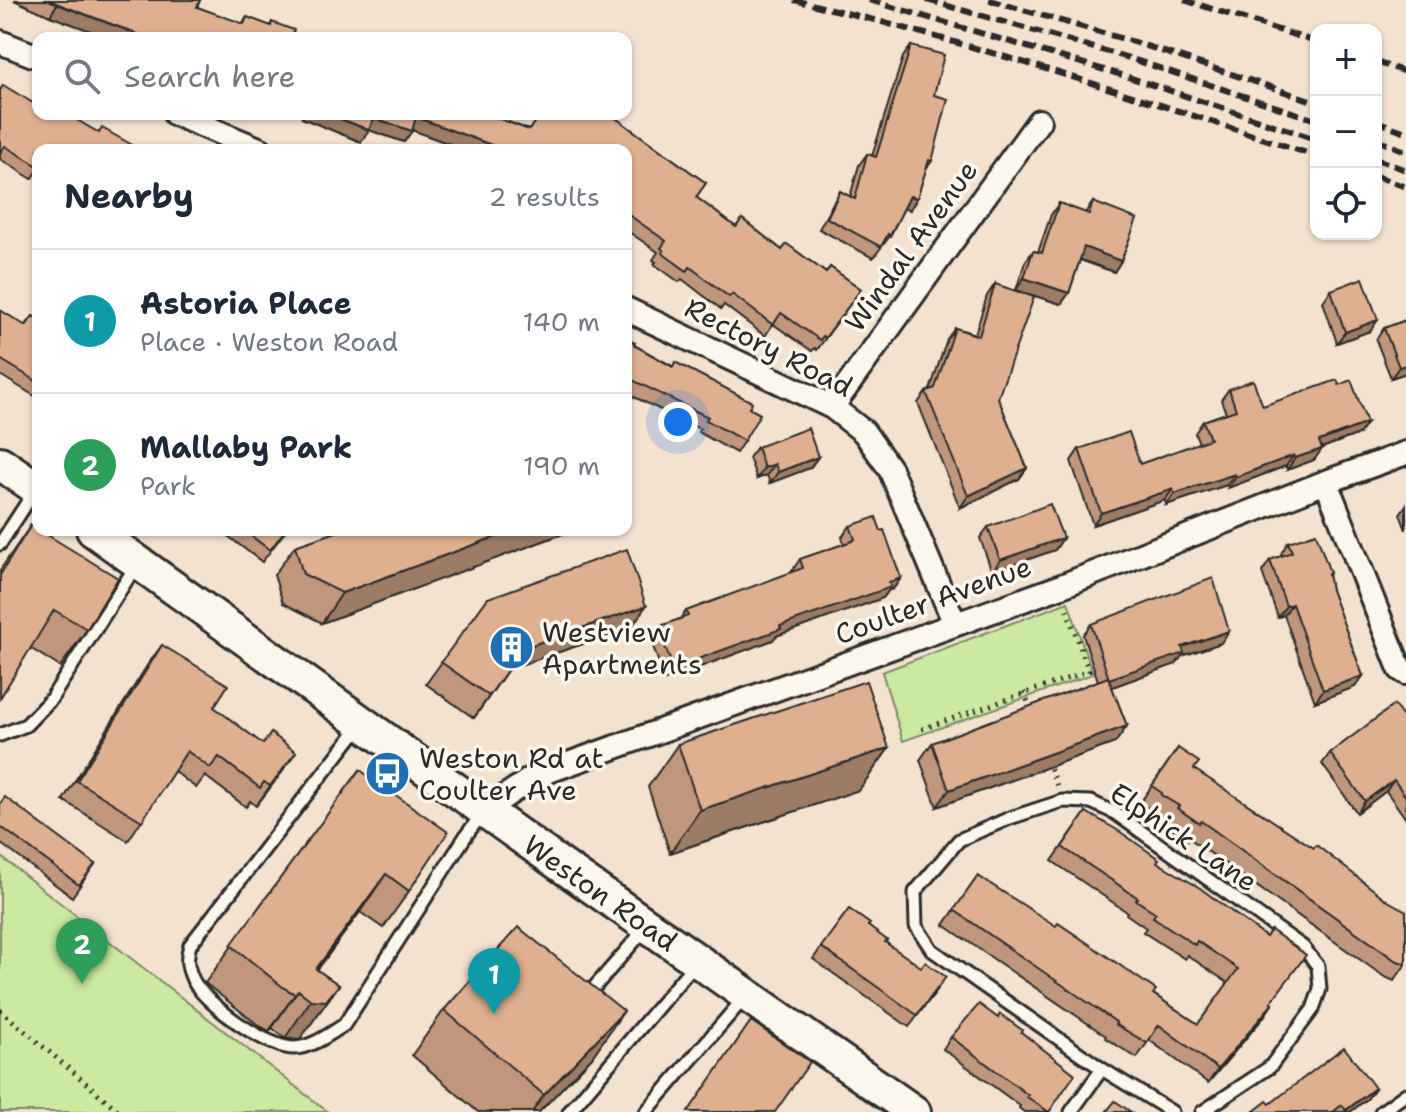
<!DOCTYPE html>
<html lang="en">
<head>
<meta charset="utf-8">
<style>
	:root { --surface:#fff; --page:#f6f6f7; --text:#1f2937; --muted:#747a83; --line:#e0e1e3; --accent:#d93025 }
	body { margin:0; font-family:"Shantell Sans",sans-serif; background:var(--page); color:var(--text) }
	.controls { position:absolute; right:24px; top:24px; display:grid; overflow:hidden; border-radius:16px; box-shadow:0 2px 6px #0004 }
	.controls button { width:72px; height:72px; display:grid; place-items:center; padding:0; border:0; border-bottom:2px solid var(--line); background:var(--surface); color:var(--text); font:40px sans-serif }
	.you { position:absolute; left:678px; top:422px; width:28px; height:28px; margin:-20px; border:6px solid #fff; border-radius:50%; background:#1a73e8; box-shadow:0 0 0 12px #1a73e833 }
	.badge { display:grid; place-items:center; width:52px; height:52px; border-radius:50%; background:var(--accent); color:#fff; font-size:26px; font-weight:700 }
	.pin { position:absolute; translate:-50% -66px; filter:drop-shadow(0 2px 4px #0008) }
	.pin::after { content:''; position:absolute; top:42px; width:28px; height:24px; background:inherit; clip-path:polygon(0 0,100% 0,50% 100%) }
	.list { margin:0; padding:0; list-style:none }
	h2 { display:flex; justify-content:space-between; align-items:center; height:104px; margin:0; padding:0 32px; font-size:34px }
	h2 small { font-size:26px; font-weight:400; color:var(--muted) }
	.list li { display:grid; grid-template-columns:52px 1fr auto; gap:24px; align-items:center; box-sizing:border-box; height:144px; padding:0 32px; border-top:2px solid var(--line) }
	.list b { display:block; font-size:30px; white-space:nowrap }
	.list p { margin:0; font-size:26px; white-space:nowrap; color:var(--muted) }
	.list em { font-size:26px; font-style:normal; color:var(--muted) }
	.icon { flex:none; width:44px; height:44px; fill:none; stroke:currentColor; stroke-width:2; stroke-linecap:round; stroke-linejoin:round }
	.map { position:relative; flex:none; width:1406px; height:1112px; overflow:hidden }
	.search { position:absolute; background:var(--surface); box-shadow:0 2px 6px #0004; left:32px; top:32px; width:600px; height:88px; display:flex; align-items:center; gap:20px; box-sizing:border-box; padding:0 28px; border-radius:16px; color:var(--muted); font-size:30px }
	.panel { position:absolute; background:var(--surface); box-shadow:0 2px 6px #0004; left:32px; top:144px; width:600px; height:392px; border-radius:16px }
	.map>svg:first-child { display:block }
	.green { fill:#cbe9a0; stroke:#7b8a66; stroke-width:2 }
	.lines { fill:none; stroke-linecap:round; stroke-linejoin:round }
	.service-casing { stroke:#2b2b2b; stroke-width:17 }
	.minor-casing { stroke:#2b2b2b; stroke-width:28 }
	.secondary-casing { stroke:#2b2b2b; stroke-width:38 }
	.path { stroke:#2b2b2b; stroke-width:5; stroke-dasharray:2 6; stroke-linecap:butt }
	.service { stroke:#fbf7ec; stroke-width:11 }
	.minor { stroke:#fbf7ec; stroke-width:22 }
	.secondary { stroke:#fbf7ec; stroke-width:32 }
	.rail { stroke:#2b2b2b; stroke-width:6; stroke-dasharray:12 6; stroke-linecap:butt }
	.wall { fill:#c0977c; stroke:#2b2b2b; stroke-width:2 }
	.shaded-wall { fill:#9c7b65; stroke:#2b2b2b; stroke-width:2 }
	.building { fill:#dfb090; stroke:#2b2b2b; stroke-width:2 }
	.labels { text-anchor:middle; stroke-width:7; stroke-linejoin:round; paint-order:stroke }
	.street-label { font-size:28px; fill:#2b2b2b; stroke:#fbf7ec }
	.poi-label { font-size:28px; fill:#2b2b2b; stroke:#fbf7ec; text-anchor:start }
</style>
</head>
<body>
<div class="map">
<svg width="1406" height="1112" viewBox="0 0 1406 1112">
	<rect width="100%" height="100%" fill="#f3e2d0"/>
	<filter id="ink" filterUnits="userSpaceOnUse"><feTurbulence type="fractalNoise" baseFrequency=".0125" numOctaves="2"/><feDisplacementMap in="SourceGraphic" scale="16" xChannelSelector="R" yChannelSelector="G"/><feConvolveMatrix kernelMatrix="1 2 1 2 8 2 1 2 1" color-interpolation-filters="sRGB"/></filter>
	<g filter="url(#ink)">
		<g class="green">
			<polygon points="1068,602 1093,674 903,741 882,672"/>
			<polygon points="0,856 328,1112 0,1112"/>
		</g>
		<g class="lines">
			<defs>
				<g id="service">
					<polyline points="0,544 34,492"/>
					<path d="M360,726L190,945C186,958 187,967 193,980C205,1004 267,1048 294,1048C311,1048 330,1034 344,1025L467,834L482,814"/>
					<polyline points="0,735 26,725 51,699 137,564"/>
					<polyline points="585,998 645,929"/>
					<polyline points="569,1112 697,961"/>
					<polyline points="646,1112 745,997"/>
					<polyline points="1071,1112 1102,1069"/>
					<polyline points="1172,1112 1102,1069 932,950 916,926 915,892 959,840 1010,818 1062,801 1091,802 1115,813 1303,947 1318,966 1320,989 1313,1009 1270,1067 1202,1112"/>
					<polyline points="1381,1112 1406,1094"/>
				</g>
				<g id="minor">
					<polyline points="0,42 38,57"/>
					<polyline points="175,114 261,150"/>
					<polyline points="626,309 832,407 864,432 890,469 955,624"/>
					<polyline points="832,407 1039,121"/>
					<polyline points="1326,482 1400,669 1406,673"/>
					<polyline points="485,810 535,776 1059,587 1326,482 1406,453"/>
				</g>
				<g id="secondary">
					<polyline points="0,463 38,489"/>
					<path id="s1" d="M93,530L555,861L914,1112"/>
				</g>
			</defs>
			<use href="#service" class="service-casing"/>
			<use href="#minor" class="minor-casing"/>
			<use href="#secondary" class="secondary-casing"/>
			<g class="path">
				<polyline points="1024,692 1031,710"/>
				<polyline points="922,729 1089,671 1066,608"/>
				<polyline points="1048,761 1057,786"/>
				<polyline points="0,1010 120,1112"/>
			</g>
			<use href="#service" class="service"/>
			<use href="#minor" class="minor"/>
			<use href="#secondary" class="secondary"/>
			<g class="rail">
				<path d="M794,0C971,42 1144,99 1316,156"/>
				<polyline points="869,0 1125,76 1316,139"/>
				<polyline points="927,0 1129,58 1316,120"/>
				<polyline points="989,0 1134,42 1316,102"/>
				<polyline points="1184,0 1316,42"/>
				<polyline points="1376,62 1406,72"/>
				<polyline points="1376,121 1406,132"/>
				<polyline points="1376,140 1406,151"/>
				<polyline points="1376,159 1406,170"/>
				<polyline points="1376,176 1406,187"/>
			</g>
		</g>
		<g class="wall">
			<polygon points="14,0 200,0 197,7 242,24 247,17 270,26 272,22 291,38 110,38 50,16"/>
			<polygon points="911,46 934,95 932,161 926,169 917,198 910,210 904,208 890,236 873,258 819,229 833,203 840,191 850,197 859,165 867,154 872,156 903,57"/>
			<polygon points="0,89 98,132 141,150 38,150 38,173 37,172 32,179 0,159"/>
			<polygon points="304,114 493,114 492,116 529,130 540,114 610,114 706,183 696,197 736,227 742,219 782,250 787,244 826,273 830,267 861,289 817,350 815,348 812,351 773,324 765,336 724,305 721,309 682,279 679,282 654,264 656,262 653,260 658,252 626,230 626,150 466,150 412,130 404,142 369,130 361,142 302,118"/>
			<polygon points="1093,202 1121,261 1114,272 1080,260 1069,293 1061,304 1016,290 1025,262 1033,251 1038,252 1051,215 1059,203 1085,213"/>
			<polygon points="995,284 998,398 1027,468 1019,479 960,508 918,403 926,392 930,390 947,339 955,328 975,334 987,296"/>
			<polygon points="1331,290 1370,331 1337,343 1323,302"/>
			<polygon points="0,310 25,326 33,316 38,319 38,398 0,375"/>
			<polygon points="1406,320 1406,373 1391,378 1376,340 1384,328"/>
			<polygon points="626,338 634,345 749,408 744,441 736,453 698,432 700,429 626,393"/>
			<polygon points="1229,389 1263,406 1359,434 1322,448 1314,460 1287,470 1286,466 1228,488 1227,485 1166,505 1165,500 1093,525 1071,461 1079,449 1140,464 1199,443 1195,433 1203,421 1226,413 1221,400"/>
			<polygon points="757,447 818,457 810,468 770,483 767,475 757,479 749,458"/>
			<polygon points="1406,505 1406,530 1400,514"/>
			<polygon points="31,525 87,629 60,667 30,648 0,698 0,570"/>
			<polygon points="850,526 901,578 893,589 889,590 883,598 776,636 773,640 665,680 650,638 658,627 680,619 686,611 793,572 792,571 800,559 844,544 842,537"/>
			<polygon points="988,527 1063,538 1055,550 992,572 980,538"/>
			<polygon points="220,530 286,530 262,562"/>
			<polygon points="573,530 322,623 283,603 274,575 295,546"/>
			<polygon points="1288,542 1330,573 1328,576 1331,590 1363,676 1355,687 1315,702 1284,615 1278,617 1262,572 1270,560 1281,556 1281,554"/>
			<polygon points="488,598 631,628 508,669 474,718 426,684"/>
			<polygon points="1091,624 1221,643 1182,656 1176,664 1112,687 1127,726 1115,743 937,807 920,760 932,743 1098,681 1083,635"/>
			<polygon points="162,645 214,707 282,772 256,806 250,801 246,807 205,776 196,788 174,771 128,841 63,800 148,664"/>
			<polygon points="1406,721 1406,819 1386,791 1357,813 1322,764 1330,753"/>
			<polygon points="678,744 889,748 859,790 670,853 648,787"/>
			<polygon points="1178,748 1194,769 1406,964 1394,981 1383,976 1189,838 1188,840 1166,825 1168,823 1149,812 1151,810 1140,803"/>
			<polygon points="360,770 409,891 383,928 360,912 317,970 339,985 300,1039 285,1038 272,1028 269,1031 258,1025 205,983"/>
			<polygon points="0,804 95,864 72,897 0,843"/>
			<polygon points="1086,812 1157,862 1273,1003 1263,1018 1208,1083 1149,1040 1137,1058 1105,1038 1106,1036 944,925 978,876 1198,1024 1228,983 1187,955 1185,959 1143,932 1146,928 1126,914 1127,912 1052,861"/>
			<polygon points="849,909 938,989 909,1027 813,959"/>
			<polygon points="444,1010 592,1057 539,1112 478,1112 412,1055"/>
			<polygon points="998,1018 1021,1032 1049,1112 1024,1112 1019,1108 1020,1106 943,1049 951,1037"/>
			<polygon points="1375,1088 1367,1099 1350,1112 1253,1112 1270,1104"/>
		</g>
		<g class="shaded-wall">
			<polygon points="57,4 148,38 110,38 50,16"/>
			<polygon points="305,114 328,114 369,130 361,142 302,118"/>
			<polygon points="416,117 505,150 466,150 409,129"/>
			<polygon points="374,118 412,131 404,142 366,129"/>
			<polygon points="910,196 917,198 910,210 902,208"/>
			<polygon points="1084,247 1121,261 1114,272 1076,258"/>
			<polygon points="1024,278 1069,293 1061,304 1016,290"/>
			<polygon points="1378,320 1370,331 1337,343 1345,332"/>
			<polygon points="1406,365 1406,373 1391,378 1399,367"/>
			<polygon points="1367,423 1359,434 1311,452 1319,441"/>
			<polygon points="1322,449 1314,460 1287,470 1295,458"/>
			<polygon points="1294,455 1286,466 1228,488 1236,477"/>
			<polygon points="818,457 810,468 770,483 778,472"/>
			<polygon points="775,464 767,475 757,479 764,468"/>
			<polygon points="1027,468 1019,479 960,508 968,496"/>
			<polygon points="1235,474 1227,485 1166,505 1174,494"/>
			<polygon points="1173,489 1165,500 1093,525 1101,513"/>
			<polygon points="514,530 573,530 322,623 342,593"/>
			<polygon points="1063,538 1055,550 992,572 1000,560"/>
			<polygon points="901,578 893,589 889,590 883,598 776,636 773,640 665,680 673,668"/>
			<polygon points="1292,604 1284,615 1278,617 1286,606"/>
			<polygon points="646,606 631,628 508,669 474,718 523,648"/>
			<polygon points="1229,631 1221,643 1182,656 1176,664 1101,691 1109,679 1182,647"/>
			<polygon points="1363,676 1355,687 1315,702 1323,690"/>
			<polygon points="1127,726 1115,743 937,807 949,790"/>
			<polygon points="889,748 859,790 670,853 700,810"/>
			<polygon points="296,752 282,772 256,806 270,786"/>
			<polygon points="1394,780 1386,791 1357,813 1365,801"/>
			<polygon points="386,874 360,912 301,992 300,992"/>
			<polygon points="339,985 300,1039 285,1038 311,1000"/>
			<polygon points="298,990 272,1028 269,1031 295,994"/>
			<polygon points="1273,1003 1263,1018 1208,1083 1218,1069"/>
			<polygon points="624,1011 592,1057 539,1112 532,1112 544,1095"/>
			<polygon points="1375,1088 1367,1099 1350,1112 1344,1112"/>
		</g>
		<g class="building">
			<polygon points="48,0 200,0 197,7 244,24 247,17 271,26 272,22 294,30 291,38 148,38"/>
			<polygon points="911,46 944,55 934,95 948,99 932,161 929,160 917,198 910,196 890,236 888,234 881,247 827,218 840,191 855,199 867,154 876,157"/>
			<polygon points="3,85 38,106 38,114 67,114 99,133 102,128 141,150 38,150 38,166 5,146 0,153 0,89 1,89"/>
			<polygon points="328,114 493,114 492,116 529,130 540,114 610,114 706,183 696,197 736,227 742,219 782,250 787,244 826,273 830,267 861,289 825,338 823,336 820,340 781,313 773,325 732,294 729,297 690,267 687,271 662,253 664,251 661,248 666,241 626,213 626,150 505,150 416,117 412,131 374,118 369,130"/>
			<polygon points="1093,202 1137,219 1121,261 1084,247 1069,293 1024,278 1033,251 1042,253 1059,203 1089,214"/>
			<polygon points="1363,278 1378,320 1345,332 1331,290"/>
			<polygon points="995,284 1034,297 998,398 1027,468 968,496 926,392 935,388 955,328 979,336"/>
			<polygon points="0,310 26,326 33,316 38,319 38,382 0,359"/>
			<polygon points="1406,320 1406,365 1399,367 1384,328"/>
			<polygon points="626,338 635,343 634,345 673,367 675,362 752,402 749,408 760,414 744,441 706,420 708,417 626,377"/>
			<polygon points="1253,380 1263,406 1337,380 1339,385 1351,380 1367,423 1319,441 1322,449 1295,458 1294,455 1236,477 1235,474 1174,494 1173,489 1101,513 1079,449 1129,432 1140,464 1210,439 1203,421 1236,410 1229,389"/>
			<polygon points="808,428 818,457 778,472 775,464 764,468 757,447"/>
			<polygon points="1050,504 1063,538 1000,560 988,527"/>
			<polygon points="876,517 881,531 884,530 901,578 889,582 891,587 780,626 781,629 673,668 658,627 688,616 686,611 803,568 800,559 852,541 855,539 850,526"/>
			<polygon points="31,525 118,578 87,629 54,610 0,698 0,575"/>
			<polygon points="243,530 285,530 270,550"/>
			<polygon points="342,530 514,530 342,593 303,574 295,546"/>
			<polygon points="1316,533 1330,573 1328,574 1331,590 1363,676 1323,690 1292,604 1286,606 1270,560 1292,552 1288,542"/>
			<polygon points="627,549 646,606 523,648 489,696 441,662 488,598"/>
			<polygon points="1213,578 1229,631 1182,647 1184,653 1109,679 1091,624"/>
			<polygon points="162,645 228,685 214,707 263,744 271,733 296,752 270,786 264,782 260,788 219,757 210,768 187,751 142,821 77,781"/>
			<polygon points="1108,677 1127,726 949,790 932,743"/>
			<polygon points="866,681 889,748 700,810 678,744"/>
			<polygon points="1394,705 1406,721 1406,797 1394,780 1365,801 1330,753"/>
			<polygon points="1178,748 1199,762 1194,769 1314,848 1316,845 1388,901 1406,911 1406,964 1395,960 1201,821 1199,823 1177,808 1179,806 1161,795 1162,793 1152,786"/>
			<polygon points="360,770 448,832 409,891 386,874 316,969 339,985 326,1001 311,1000 298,990 295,994 284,988 231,945"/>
			<polygon points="5,797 95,864 79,885 0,826 0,804"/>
			<polygon points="1086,812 1119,831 1159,859 1157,862 1200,888 1266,937 1271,930 1306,955 1271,1002 1273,1003 1218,1069 1159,1025 1147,1043 1115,1024 1116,1022 954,910 978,876 1056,926 1058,923 1156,990 1153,994 1198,1024 1238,969 1197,941 1195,945 1153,917 1156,913 1136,900 1138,898 1062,847"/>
			<polygon points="849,909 870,924 868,926 887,940 885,942 921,967 925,962 946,977 917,1015 821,947"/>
			<polygon points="518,927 624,1011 544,1095 444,1010"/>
			<polygon points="979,1004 998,1018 1000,1014 1022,1030 1021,1032 1075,1074 1049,1112 1027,1097 1028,1095 951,1037"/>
			<polygon points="751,1021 810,1062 775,1112 688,1112"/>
			<polygon points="1344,1047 1375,1088 1346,1110 1342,1105 1333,1112 1253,1112 1267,1101 1270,1104"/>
			<polygon points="1115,1101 1131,1112 1106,1112"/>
		</g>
	</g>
	<defs>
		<symbol id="building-disc" viewBox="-11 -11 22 22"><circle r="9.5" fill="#1f6fb2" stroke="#fbf7ec"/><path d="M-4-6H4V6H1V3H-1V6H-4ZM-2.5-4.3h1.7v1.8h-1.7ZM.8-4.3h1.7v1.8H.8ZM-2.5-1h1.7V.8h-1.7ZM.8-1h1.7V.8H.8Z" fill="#fff"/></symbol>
		<symbol id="bus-disc" viewBox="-11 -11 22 22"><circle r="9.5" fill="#1f6fb2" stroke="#fbf7ec"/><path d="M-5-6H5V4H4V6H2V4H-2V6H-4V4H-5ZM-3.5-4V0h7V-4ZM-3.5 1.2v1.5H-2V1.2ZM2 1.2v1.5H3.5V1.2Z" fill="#fff"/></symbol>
	</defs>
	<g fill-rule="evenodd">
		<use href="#building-disc" x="486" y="622" width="51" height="51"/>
		<use href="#bus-disc" x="362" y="748" width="51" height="51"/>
	</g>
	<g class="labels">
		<g class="street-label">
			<text transform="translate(911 246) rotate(-54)" y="10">Windal Avenue</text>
			<text transform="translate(769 347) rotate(27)" y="10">Rectory Road</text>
			<text transform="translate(933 600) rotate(-20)" y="10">Coulter Avenue</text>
			<text transform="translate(1184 837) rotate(34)" y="10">Elphick Lane</text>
			<text dy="10" stroke="none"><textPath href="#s1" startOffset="624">Weston Road</textPath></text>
		</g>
		<g class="poi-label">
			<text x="542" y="642">Westview<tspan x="542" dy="32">Apartments</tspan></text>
			<text x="419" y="768">Weston Rd at<tspan x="419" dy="32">Coulter Ave</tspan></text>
		</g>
	</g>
</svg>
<div class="controls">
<button>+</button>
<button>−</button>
<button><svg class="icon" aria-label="locate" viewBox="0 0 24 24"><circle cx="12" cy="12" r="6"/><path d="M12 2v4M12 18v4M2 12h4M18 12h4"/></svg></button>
</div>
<div class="you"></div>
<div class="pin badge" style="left:494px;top:1014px;background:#0f9aa8">1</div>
<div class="pin badge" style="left:82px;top:984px;background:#2e9e5b">2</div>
<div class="search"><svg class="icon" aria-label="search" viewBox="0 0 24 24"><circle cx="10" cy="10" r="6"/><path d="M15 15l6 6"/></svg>Search here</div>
<section class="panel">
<h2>Nearby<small>2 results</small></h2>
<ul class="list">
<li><span class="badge" style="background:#0f9aa8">1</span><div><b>Astoria Place</b><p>Place · Weston Road</p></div><em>140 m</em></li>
<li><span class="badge" style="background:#2e9e5b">2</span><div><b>Mallaby Park</b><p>Park</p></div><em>190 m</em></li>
</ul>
</section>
</div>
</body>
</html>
